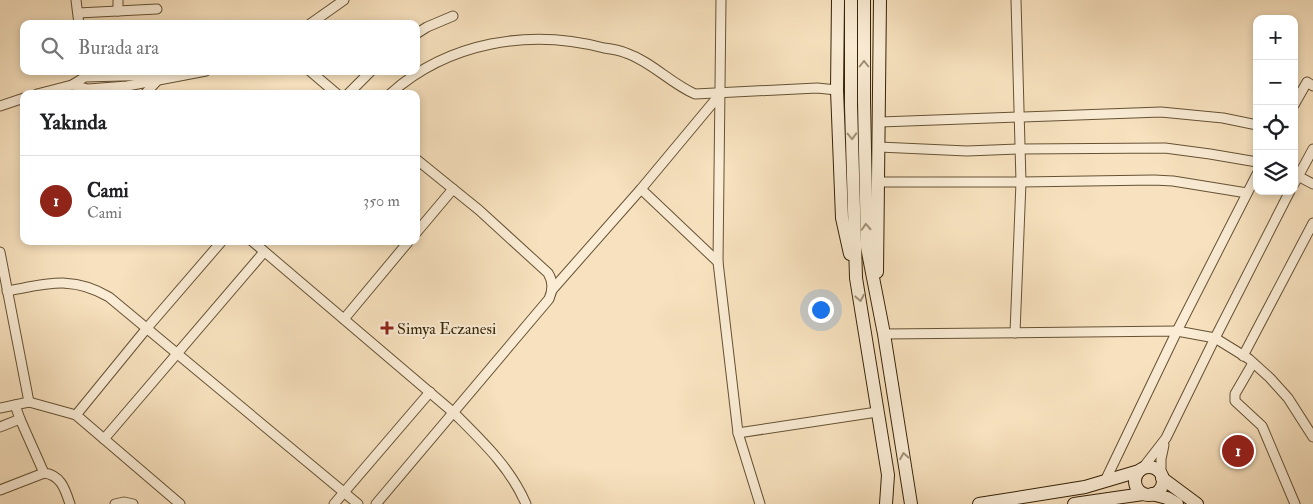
<!DOCTYPE html>
<html lang="tr">
<head>
<meta charset="utf-8">
<style>
	:root { --surface:#fff; --page:#f6f6f6; --text:#202124; --muted:#757577; --line:#e0e0e0; --accent:#8f2418 }
	body { margin:0; font-family:"IM FELL Double Pica",serif; background:var(--page); color:var(--text) }
	.controls { position:absolute; right:15px; top:15px; display:grid; overflow:hidden; border-radius:10px; box-shadow:0 2px 8px #0003 }
	.controls button { width:45px; height:45px; display:grid; place-items:center; padding:0; border:0; border-bottom:1px solid var(--line); background:var(--surface); color:var(--text); font:25px sans-serif }
	.you { position:absolute; left:820px; top:309px; width:18px; height:18px; margin:-12px; border:4px solid #fff; border-radius:50%; background:#1a73e8; box-shadow:0 0 0 8px #1a73e833 }
	.badge { display:grid; place-items:center; width:32px; height:32px; border-radius:50%; background:var(--accent); color:#fff; font-size:16px; font-weight:700 }
	.pin { position:absolute; translate:-50% -50%; border:2px solid #fff; box-shadow:0 1px 5px #0006 }
	.list { margin:0; padding:0; list-style:none }
	h2 { display:flex; justify-content:space-between; align-items:center; height:65px; margin:0; padding:0 20px; font-size:21px }
	h2 small { font-size:16px; font-weight:400; color:var(--muted) }
	.list li { display:grid; grid-template-columns:32px 1fr auto; gap:15px; align-items:center; box-sizing:border-box; height:90px; padding:0 20px; border-top:1px solid var(--line) }
	.list b { display:block; font-size:19px; white-space:nowrap }
	.list p { margin:0; font-size:16px; white-space:nowrap; color:var(--muted) }
	.list em { font-size:16px; font-style:normal; color:var(--muted) }
	.icon { flex:none; width:28px; height:28px; fill:none; stroke:currentColor; stroke-width:2; stroke-linecap:round; stroke-linejoin:round }
	.map { position:relative; flex:none; width:1313px; height:504px; overflow:hidden }
	.search { position:absolute; background:var(--surface); box-shadow:0 2px 8px #0003; left:20px; top:20px; width:400px; height:55px; display:flex; align-items:center; gap:12px; box-sizing:border-box; padding:0 18px; border-radius:10px; color:var(--muted); font-size:19px }
	.panel { position:absolute; background:var(--surface); box-shadow:0 2px 8px #0003; left:20px; top:90px; width:400px; height:155px; border-radius:10px }
	.map>svg:first-child { display:block }
	.lines { fill:none; stroke-linecap:round; stroke-linejoin:round }
	.street-casing { stroke:#665233; stroke-width:11 }
	.secondary-casing { stroke:#362205; stroke-width:14 }
	.street { stroke:#faecd5; stroke-width:9 }
	.secondary { stroke:#faecd5; stroke-width:12 }
	.oneway { stroke:#a29177 }
	.poi-dot { fill:#8f2418; stroke:#faecd5; stroke-width:2 }
	.labels { text-anchor:middle; stroke-width:4; stroke-linejoin:round; paint-order:stroke }
	.poi-label { font-size:16px; fill:#362205; stroke:#faecd5; text-anchor:start }
</style>
</head>
<body>
<div class="map">
<svg width="1313" height="504" viewBox="0 0 1313 504">
	<rect width="100%" height="100%" fill="#f7e1be"/>
	<filter id="stains"><feTurbulence type="fractalNoise" baseFrequency=".004" numOctaves="4"/><feColorMatrix values="0 0 0 0 .2 0 0 0 0 .09 0 0 0 0 .02 0 0 0 .5 -.17"/></filter>
	<radialGradient id="worn" r=".72"><stop offset=".6" stop-color="#630" stop-opacity="0"/><stop offset="1" stop-color="#630" stop-opacity=".3"/></radialGradient>
	<g class="lines">
		<defs>
			<g id="street">
				<polyline points="76,0 79,24"/>
				<polyline points="118,0 118,11"/>
				<polyline points="78,13 157,9"/>
				<polyline points="310,24 344,0"/>
				<polyline points="416,34 427,27 453,16"/>
				<polyline points="310,71 337,94"/>
				<polyline points="72,85 88,89 127,86 206,71"/>
				<polyline points="37,94 72,85 85,77 159,75 165,78"/>
				<polyline points="145,94 156,82"/>
				<polyline points="348,94 371,71"/>
				<path d="M390,94C448,42 530,28 604,48C612,49 619,50 626,53C652,62 670,83 695,94L817,88L837,90"/>
				<polyline points="1294,105 1307,82 1313,86"/>
				<polyline points="0,106 24,98"/>
				<polyline points="880,122 1161,112 1223,118 1257,125"/>
				<polyline points="879,147 967,151 1020,149 1165,148 1210,154 1257,162"/>
				<polyline points="1294,174 1313,184"/>
				<polyline points="879,182 1021,182 1154,180 1173,181 1247,193"/>
				<polyline points="1294,184 1313,149"/>
				<polyline points="641,189 718,262 738,433 760,504"/>
				<polyline points="416,233 453,189"/>
				<path d="M252,241L454,413C482,441 510,467 526,504"/>
				<polyline points="0,252 29,402"/>
				<polyline points="718,262 721,0"/>
				<polyline points="552,290 641,189 721,93"/>
				<path d="M7,291C47,284 72,275 109,297L358,504"/>
				<polyline points="344,319 409,241"/>
				<polyline points="1015,333 1021,182 1016,0"/>
				<polyline points="884,334 1177,331 1215,338 1249,359 1270,378 1288,398 1313,437"/>
				<polyline points="1243,356 1313,223"/>
				<polyline points="1253,363 1235,394 1235,401 1262,426 1295,504"/>
				<path d="M15,405L20,419L44,473C61,475 65,489 70,504"/>
				<polyline points="0,408 29,402 76,415 180,504"/>
				<polyline points="76,415 147,328 222,241"/>
				<polyline points="0,427 20,419"/>
				<polyline points="738,433 877,412"/>
				<polyline points="104,439 264,252"/>
				<polyline points="1142,469 1166,438 1215,338 1290,191"/>
				<polyline points="1161,475 1161,459 1164,445"/>
				<polyline points="1105,481 1177,331 1257,174"/>
				<polyline points="0,490 44,473"/>
				<polyline points="115,504 124,502 133,504"/>
				<polyline points="334,504 430,392"/>
				<path d="M376,504L549,299C553,290 553,281 548,273L479,210L416,159"/>
			</g>
			<g id="secondary">
				<polyline points="838,0 837,90 842,218 850,254"/>
				<polyline points="851,0 851,106 856,278 888,475 886,504"/>
				<polyline points="864,0 864,101 867,247 884,334 911,504"/>
				<polyline points="877,272 880,0"/>
				<circle cx="1149" cy="481" r="14"/>
				<polyline points="1162,478 1197,504"/>
				<polyline points="1152,494 1167,498 1177,504"/>
				<polyline points="979,504 1085,487 1139,471"/>
				<polyline points="1074,504 1143,494"/>
			</g>
		</defs>
		<use href="#street" class="street-casing"/>
		<use href="#secondary" class="secondary-casing"/>
		<use href="#street" class="street"/>
		<use href="#secondary" class="secondary"/>
	</g>
	<defs><path id="oneway-chevron" d="M-2-3.5L2.5 0L-2 3.5" fill="none" stroke-width="1.6" stroke-linecap="round" stroke-linejoin="round" transform="scale(1.25)"/></defs>
	<g class="oneway">
		<use href="#oneway-chevron" transform="translate(864 64) rotate(-90)"/>
		<use href="#oneway-chevron" transform="translate(852 136) rotate(88)"/>
		<use href="#oneway-chevron" transform="translate(866 227) rotate(-93)"/>
		<use href="#oneway-chevron" transform="translate(860 298) rotate(79)"/>
		<use href="#oneway-chevron" transform="translate(904 456) rotate(-100)"/>
	</g>
	<path class="poi-dot" d="M384.5 320.5h5v5h5v5h-5v5h-5v-5h-5v-5h5z"/>
	<g class="labels">
		<g class="poi-label">
			<text x="397" y="334">Simya Eczanesi</text>
		</g>
	</g>
	<rect width="100%" height="100%" filter="url(#stains)"/>
	<rect width="100%" height="100%" fill="url(#worn)"/>
</svg>
<div class="controls">
<button>+</button>
<button>−</button>
<button><svg class="icon" aria-label="locate" viewBox="0 0 24 24"><circle cx="12" cy="12" r="6"/><path d="M12 2v4M12 18v4M2 12h4M18 12h4"/></svg></button>
<button><svg class="icon" aria-label="layers" viewBox="0 0 24 24"><path d="M12 4l9 5-9 5-9-5zM3 14l9 5 9-5"/></svg></button>
</div>
<div class="you"></div>
<div class="pin badge" style="left:1238px;top:451px">1</div>
<div class="search"><svg class="icon" aria-label="search" viewBox="0 0 24 24"><circle cx="10" cy="10" r="6"/><path d="M15 15l6 6"/></svg>Burada ara</div>
<section class="panel">
<h2>Yakında<small></small></h2>
<ul class="list">
<li><span class="badge">1</span><div><b>Cami</b><p>Cami</p></div><em>350 m</em></li>
</ul>
</section>
</div>
</body>
</html>
